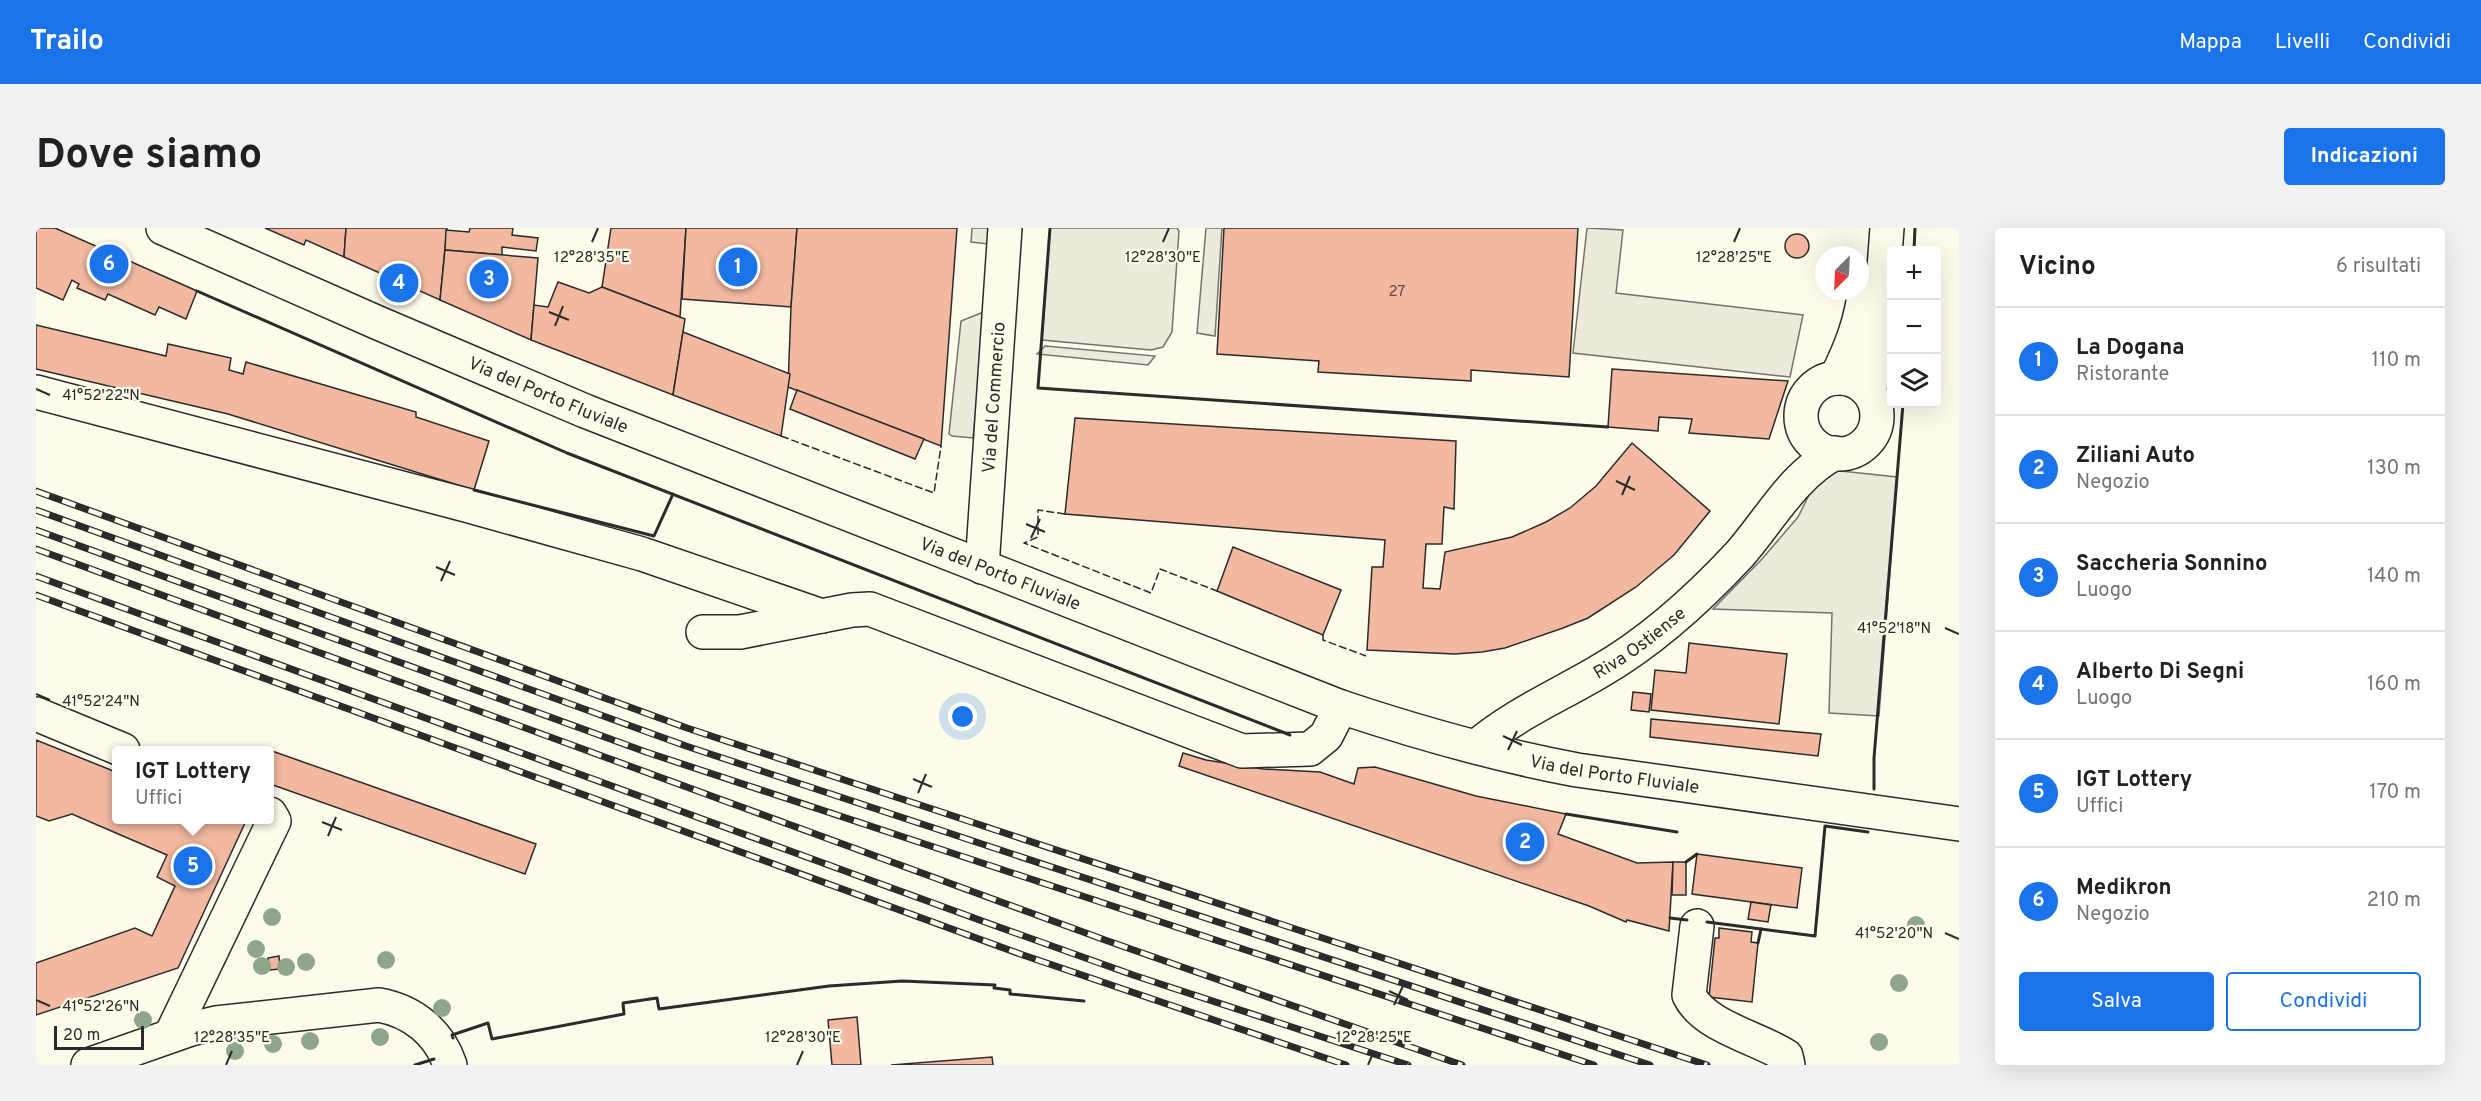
<!DOCTYPE html>
<html lang="it">
<head>
<meta charset="utf-8">
<style>
	:root { --surface:#fff; --page:#f2f2f2; --text:#202124; --muted:#757577; --line:#e0e0e0; --accent:#1a73e8 }
	body { margin:0; font-family:Overpass,sans-serif; background:var(--page); color:var(--text) }
	.controls { position:absolute; right:18px; top:18px; display:grid; overflow:hidden; border-radius:6px; box-shadow:0 6px 24px #0002 }
	.controls button { width:54px; height:54px; display:grid; place-items:center; padding:0; border:0; border-bottom:2px solid var(--line); background:var(--surface); color:var(--text); font:30px sans-serif }
	.compass { position:absolute; left:1779px; top:18px; width:54px; height:54px; border-radius:50%; background:var(--surface); box-shadow:0 6px 24px #0002; rotate:204deg }
	.scale { position:absolute; left:18px; bottom:15px; width:90px; box-sizing:border-box; padding-left:6px; border:3px solid #2b2b2b; border-top:0; font-size:16px; line-height:21px; white-space:nowrap; color:#2b2b2b; -webkit-text-stroke:4px #fdfbea; paint-order:stroke }
	.you { position:absolute; left:927px; top:489px; width:21px; height:21px; margin:-15px; border:4px solid #fff; border-radius:50%; background:#1a73e8; box-shadow:0 0 0 9px #1a73e833 }
	.badge { display:grid; place-items:center; width:39px; height:39px; border-radius:50%; background:var(--accent); color:#fff; font-size:20px; font-weight:700 }
	.pin { position:absolute; translate:-50% -50%; border:3px solid #fff; box-shadow:0 2px 6px #0006 }
	.popup { position:absolute; left:76px; top:518px; width:162px; height:78px; box-sizing:border-box; display:grid; place-content:center; border-radius:6px; background:var(--surface); filter:drop-shadow(0 2px 4px #0005); font-size:20px; white-space:nowrap; color:var(--muted) }
	.popup b { font-size:22px; color:var(--text) }
	.popup::after { content:''; position:absolute; left:50%; top:100%; margin-left:-12px; border:12px solid transparent; border-top-color:var(--surface) }
	.list { margin:0; padding:0; list-style:none }
	h2 { display:flex; justify-content:space-between; align-items:center; height:78px; margin:0; padding:0 24px; font-size:26px }
	h2 small { font-size:20px; font-weight:400; color:var(--muted) }
	.list li { display:grid; grid-template-columns:39px 1fr auto; gap:18px; align-items:center; box-sizing:border-box; height:108px; padding:0 24px; border-top:2px solid var(--line) }
	.list b { display:block; font-size:22px; white-space:nowrap }
	.list p { margin:0; font-size:20px; white-space:nowrap; color:var(--muted) }
	.list em { font-size:20px; font-style:normal; color:var(--muted) }
	.actions { display:flex; gap:12px; padding:18px 24px }
	.actions a { flex:1; padding:14px 0; border:2px solid var(--accent); border-radius:6px; text-align:center; font-size:21px; color:var(--accent) }
	.actions .main { background:var(--accent); color:#fff }
	.icon { flex:none; width:33px; height:33px; fill:none; stroke:currentColor; stroke-width:2; stroke-linecap:round; stroke-linejoin:round }
	.map { position:relative; flex:none; width:1923px; height:837px; overflow:hidden; border-radius:6px }
	header { display:flex; align-items:center; gap:36px; box-sizing:border-box; height:84px; padding:0 30px; background:var(--accent); color:#fff }
	header strong { font-size:28px }
	nav { display:flex; gap:33px; margin-inline-start:auto; font-size:21px }
	.intro { display:flex; align-items:center; justify-content:space-between; box-sizing:border-box; height:144px; padding:0 36px }
	h1 { margin:0; font-size:42px }
	.button { padding:15px 27px; border-radius:6px; background:var(--accent); color:#fff; font-size:21px; font-weight:700 }
	main { display:flex; gap:36px; padding:0 36px }
	aside { flex:1; background:var(--surface); border-radius:6px; box-shadow:0 6px 24px #0002 }
	.map>svg:first-child { display:block }
	.green { fill:#ecebdb; stroke:#74746e; stroke-width:1.5 }
	.parking { fill:#eceadb; stroke:#74746e; stroke-width:1.5 }
	.building { fill:#f2b8a0; stroke:#2b2b2b; stroke-width:1.5 }
	.lines { fill:none; stroke-linecap:round; stroke-linejoin:round }
	.minor-casing { stroke:#2b2b2b; stroke-width:36 }
	.major-casing { stroke:#2b2b2b; stroke-width:36 }
	.minor { stroke:#fdfbea; stroke-width:33 }
	.major { stroke:#fdfbea; stroke-width:33 }
	.rail-casing { stroke:#2b2b2b; stroke-width:7 }
	.rail { stroke:#fdfbea; stroke-width:4.5; stroke-dasharray:14; stroke-linecap:butt }
	.fence { stroke:#2b2b2b; stroke-width:1.5; stroke-dasharray:8 3; stroke-linecap:butt }
	.wall { stroke:#2b2b2b; stroke-width:3 }
	.tree { fill:#8ea78a }
	.ticks { fill:none; stroke:#2b2b2b; stroke-width:2 }
	.labels { text-anchor:middle; stroke-width:4.5; stroke-linejoin:round; paint-order:stroke }
	.number-label { font-size:15px; fill:#5d4e48 }
	.street-label { font-size:18px; fill:#2b2b2b; stroke:#fdfbea }
	.ticks-label { font-size:15px; text-anchor:middle; fill:#2b2b2b; stroke:#fdfbea; stroke-width:4.5; stroke-linejoin:round; paint-order:stroke }
</style>
</head>
<body>
<header>
<strong>Trailo</strong>
<nav><a>Mappa</a><a>Livelli</a><a>Condividi</a></nav>
</header>
<div class="intro"><h1>Dove siamo</h1><a class="button">Indicazioni</a></div>
<main>
<div class="map">
<svg width="1923" height="837" viewBox="0 0 1923 837">
	<rect width="100%" height="100%" fill="#fdfbea"/>
	<polygon class="green" points="1014,0 1141,0 1143,3 1136,104 1127,119 1115,122 1006,112"/>
	<g class="parking">
		<polygon points="936,0 954,0 953,16 935,14"/>
		<polygon points="1170,0 1186,0 1179,108 1161,105"/>
		<polygon points="1551,0 1587,2 1580,65 1767,87 1754,149 1537,125"/>
		<polygon points="950,83 937,210 916,208 913,206 925,93"/>
		<polygon points="1009,118 1119,128 1112,137 1001,126"/>
		<polygon points="1786,241 1861,249 1843,488 1793,485 1796,385 1677,381 1726,331 1762,289"/>
	</g>
	<g class="building">
		<polygon points="0,0 19,0 161,63 150,91 123,79 119,87 72,66 69,72 41,60 43,56 36,52 27,72 0,60"/>
		<polygon points="229,0 310,0 308,29 270,12 268,17"/>
		<polygon points="310,0 411,0 404,72 308,29"/>
		<polygon points="434,0 477,0 476,7 502,10 500,23 466,19 466,27 409,22 410,2 433,4"/>
		<polygon points="575,0 650,0 644,89 566,59"/>
		<polygon points="650,0 761,0 755,79 646,71"/>
		<polygon points="761,0 921,0 905,218 752,159 755,79"/>
		<polygon points="1188,0 1542,0 1533,149 1435,142 1435,153 1282,144 1283,133 1181,126"/>
		<circle cx="1761" cy="18" r="12"/>
		<polygon points="409,22 502,30 495,112 404,72"/>
		<polygon points="522,54 553,65 566,59 649,91 637,167 495,112 498,77 512,79"/>
		<polygon points="0,97 130,128 132,116 195,130 193,142 207,146 210,134 380,184 380,189 453,213 438,262 192,186 0,141"/>
		<polygon points="647,104 754,146 745,208 637,167"/>
		<polygon points="1576,141 1752,153 1733,211 1653,205 1656,191 1623,189 1622,203 1572,199"/>
		<polygon points="761,162 888,211 879,231 754,181"/>
		<polygon points="1039,190 1420,213 1418,281 1408,279 1406,316 1390,316 1387,360 1404,361 1409,324 1476,309 1510,294 1534,280 1560,258 1596,215 1674,283 1638,327 1600,359 1552,390 1527,400 1469,420 1446,424 1419,426 1331,422 1336,339 1347,339 1349,312 1029,286"/>
		<polygon points="1197,319 1305,362 1287,407 1181,363"/>
		<polygon points="1653,415 1751,426 1743,496 1615,482 1619,442 1650,445"/>
		<polygon points="1597,464 1615,466 1613,484 1595,482"/>
		<polygon points="1615,491 1785,506 1782,528 1614,509"/>
		<polygon points="0,512 80,544 80,592 200,592 209,595 142,740 0,787 0,735 99,700 116,708 139,658 121,649 131,627 36,586 13,593 0,588"/>
		<polygon points="236,523 500,616 489,646 234,556"/>
		<polygon points="1147,525 1170,532 1227,541 1284,544 1318,556 1322,540 1339,539 1440,568 1530,586 1522,606 1601,635 1637,634 1633,703 1591,692 1590,694 1553,678 1143,538"/>
		<polygon points="1661,626 1766,640 1761,680 1656,666"/>
		<polygon points="1637,634 1650,634 1650,667 1636,667"/>
		<polygon points="1715,674 1735,677 1732,694 1712,691"/>
		<polygon points="1683,700 1716,704 1715,714 1722,715 1716,774 1673,769 1679,710 1683,710"/>
		<polygon points="243,728 244,741 233,742 232,730"/>
		<polygon points="821,789 825,837 796,837 792,792"/>
		<polygon points="956,829 957,837 855,837"/>
	</g>
	<g class="lines">
		<defs>
			<g id="minor">
				<circle cx="1803" cy="188" r="38"/>
				<path d="M1800,150C1815,120 1826,92 1829,59"/>
				<polyline points="0,164 430,277 606,326 786,388"/>
				<polyline points="1833,164 1842,121 1851,0"/>
				<path id="s1" d="M946,339L969,0"/>
				<polyline points="667,404 704,404 816,382 834,381 1206,523 1274,521 1290,508 1305,479"/>
				<polyline points="0,486 87,522"/>
				<path id="s2" d="M1440,519C1477,487 1522,468 1564,443C1616,413 1662,371 1703,327C1734,292 1756,248 1799,225"/>
				<path d="M1661,698L1653,767C1668,799 1723,810 1750,828L1752,837"/>
				<polyline points="135,807 238,593 234,586"/>
				<path d="M52,837L155,801L180,795L343,777C376,783 403,804 414,837"/>
			</g>
			<g id="major">
				<path id="s3" d="M127,0L340,94L549,183L1305,479C1383,505 1461,527 1541,542L1923,596"/>
			</g>
		</defs>
		<use href="#minor" class="minor-casing"/>
		<use href="#major" class="major-casing"/>
		<use href="#minor" class="minor"/>
		<use href="#major" class="major"/>
		<defs>
			<g id="rail">
				<polyline points="0,263 651,500 1671,837"/>
				<polyline points="0,282 650,518 1614,837"/>
				<polyline points="0,302 610,524 1558,837"/>
				<polyline points="0,321 1069,712 1426,837"/>
				<polyline points="0,348 960,698 1097,747 1372,837"/>
				<polyline points="0,367 987,727 1310,837"/>
			</g>
		</defs>
		<use href="#rail" class="rail-casing"/>
		<use href="#rail" class="rail"/>
		<g class="fence">
			<polyline points="745,208 898,265 905,218"/>
			<polyline points="1029,286 1002,282 1002,309 988,315 1115,365 1124,341 1181,363"/>
			<polyline points="1287,407 1287,412 1330,428"/>
		</g>
		<g class="wall">
			<polyline points="1014,0 1002,160 1572,199"/>
			<polyline points="1878,22 1879,0"/>
			<polyline points="161,63 531,225 1254,507"/>
			<polyline points="438,262 618,308 637,266"/>
			<polyline points="1838,561 1838,530 1867,176"/>
			<polyline points="1530,586 1641,604"/>
			<polyline points="1650,634 1661,626"/>
			<polyline points="1634,690 1651,692"/>
			<polyline points="1671,694 1725,701 1722,715"/>
			<polyline points="1725,701 1779,708 1789,598 1832,604"/>
			<polyline points="417,810 416,807 452,795 456,811 588,786 587,775 621,770 623,781 793,758 866,753 959,757 958,760 974,762 974,766 1048,773"/>
			<polyline points="379,837 398,831"/>
		</g>
	</g>
	<g class="tree">
		<circle cx="236" cy="689" r="9"/>
		<circle cx="1880" cy="697" r="9"/>
		<circle cx="220" cy="721" r="9"/>
		<circle cx="350" cy="732" r="9"/>
		<circle cx="270" cy="734" r="9"/>
		<circle cx="226" cy="738" r="9"/>
		<circle cx="250" cy="739" r="9"/>
		<circle cx="1863" cy="755" r="9"/>
		<circle cx="406" cy="780" r="9"/>
		<circle cx="107" cy="792" r="9"/>
		<circle cx="344" cy="809" r="9"/>
		<circle cx="274" cy="813" r="9"/>
		<circle cx="1843" cy="814" r="9"/>
		<circle cx="237" cy="816" r="9"/>
		<circle cx="199" cy="823" r="9"/>
	</g>
	<path class="ticks" d="M556,14L562,0M1127,14L1133,0M1698,14L1704,0M513,84L533,92M519,98L527,78M0,161L14,167M1580,253L1599,262M1586,267L1594,248M990,296L1009,304M995,310L1004,291M400,339L419,347M405,353L414,333M1909,400L1923,406M0,466L14,472M1467,508L1486,517M1472,522L1481,503M877,551L896,559M882,565L890,546M286,594L306,602M292,608L300,589M1909,705L1923,711M1353,763L1372,772M0,772L14,778M1358,777L1367,758M190,837L196,823M761,837L767,823M1332,837L1338,823"/>
	<g class="labels">
		<g class="number-label">
			<text x="1361" y="68">27</text>
		</g>
		<g class="street-label">
			<text dy="6" stroke="none"><textPath href="#s3" startOffset="420">Via del Porto Fluviale</textPath></text>
			<text dy="6" stroke="none"><textPath href="#s1" startOffset="170">Via del Commercio</textPath></text>
			<text dy="6" stroke="none"><textPath href="#s3" startOffset="906">Via del Porto Fluviale</textPath></text>
			<text dy="6" stroke="none"><textPath href="#s2" startOffset="194">Riva Ostiense</textPath></text>
			<text dy="6" stroke="none"><textPath href="#s3" startOffset="1554">Via del Porto Fluviale</textPath></text>
		</g>
	</g>
	<g class="ticks-label">
		<text x="556" y="34">12°28'35"E</text>
		<text x="1127" y="34">12°28'30"E</text>
		<text x="1698" y="34">12°28'25"E</text>
		<text x="65" y="172">41°52'22"N</text>
		<text x="1858" y="405">41°52'18"N</text>
		<text x="65" y="478">41°52'24"N</text>
		<text x="1858" y="710">41°52'20"N</text>
		<text x="65" y="783">41°52'26"N</text>
		<text x="196" y="814">12°28'35"E</text>
		<text x="767" y="814">12°28'30"E</text>
		<text x="1338" y="814">12°28'25"E</text>
	</g>
</svg>
<div class="controls">
<button>+</button>
<button>−</button>
<button><svg class="icon" aria-label="layers" viewBox="0 0 24 24"><path d="M12 4l9 5-9 5-9-5zM3 14l9 5 9-5"/></svg></button>
</div>
<svg class="compass" viewBox="-18 -18 36 36"><path d="M0-13l5 13h-10z" fill="#e53935"/><path d="M0 13l5-13h-10z" fill="#757577"/></svg>
<div class="scale">20 m</div>
<div class="you"></div>
<div class="pin badge" style="left:702px;top:39px">1</div>
<div class="pin badge" style="left:1489px;top:614px">2</div>
<div class="pin badge" style="left:453px;top:51px">3</div>
<div class="pin badge" style="left:363px;top:55px">4</div>
<div class="pin badge" style="left:157px;top:638px">5</div>
<div class="popup"><b>IGT Lottery</b>Uffici</div>
<div class="pin badge" style="left:73px;top:36px">6</div>
</div>
<aside>
<h2>Vicino<small>6 risultati</small></h2>
<ul class="list">
<li><span class="badge">1</span><div><b>La Dogana</b><p>Ristorante</p></div><em>110 m</em></li>
<li><span class="badge">2</span><div><b>Ziliani Auto</b><p>Negozio</p></div><em>130 m</em></li>
<li><span class="badge">3</span><div><b>Saccheria Sonnino</b><p>Luogo</p></div><em>140 m</em></li>
<li><span class="badge">4</span><div><b>Alberto Di Segni</b><p>Luogo</p></div><em>160 m</em></li>
<li><span class="badge">5</span><div><b>IGT Lottery</b><p>Uffici</p></div><em>170 m</em></li>
<li><span class="badge">6</span><div><b>Medikron</b><p>Negozio</p></div><em>210 m</em></li>
</ul>
<div class="actions"><a class="main">Salva</a><a>Condividi</a></div>
</aside>
</main>
</body>
</html>
